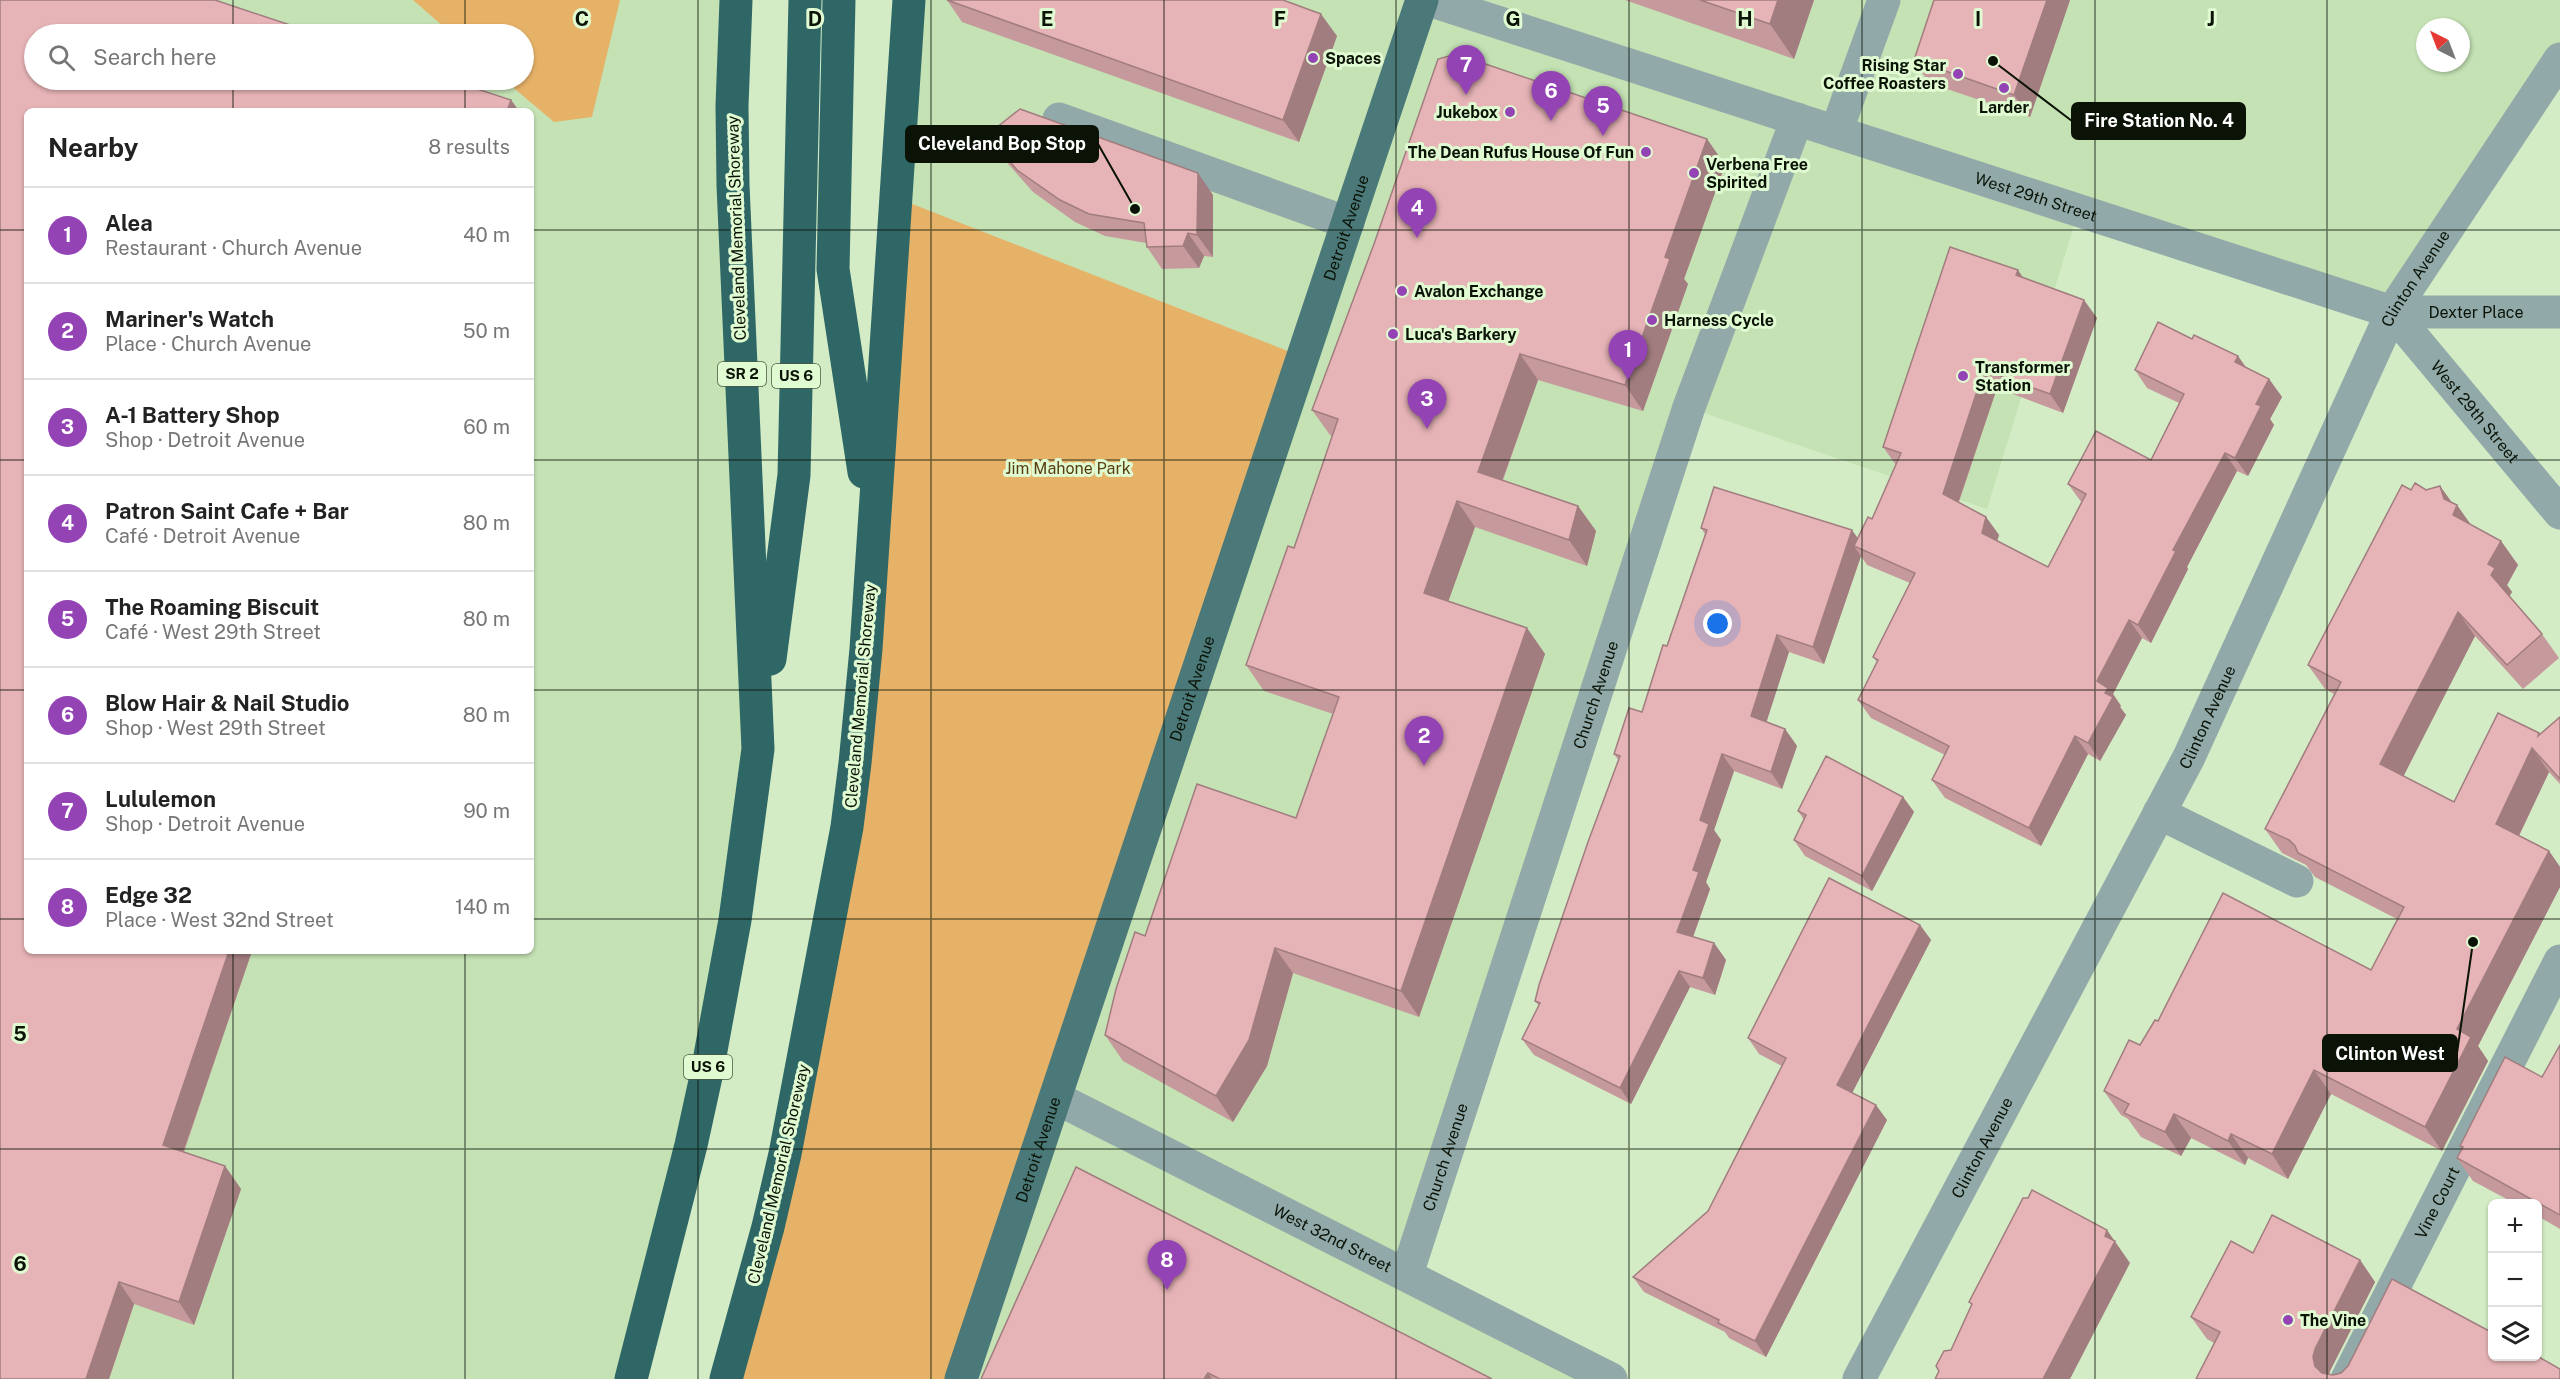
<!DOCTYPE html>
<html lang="en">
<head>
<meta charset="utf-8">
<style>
	:root { --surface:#fff; --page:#f6f6f6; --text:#222; --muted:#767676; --line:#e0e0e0; --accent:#9343b4 }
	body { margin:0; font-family:"Public Sans",sans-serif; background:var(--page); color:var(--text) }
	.controls { position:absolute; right:18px; bottom:18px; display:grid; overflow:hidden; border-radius:9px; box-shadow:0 2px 4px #0004 }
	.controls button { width:54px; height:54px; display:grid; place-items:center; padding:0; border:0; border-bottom:2px solid var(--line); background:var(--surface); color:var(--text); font:30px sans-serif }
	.compass { position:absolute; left:2416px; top:18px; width:54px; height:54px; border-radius:50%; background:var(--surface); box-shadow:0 2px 4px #0004; rotate:318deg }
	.you { position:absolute; left:1718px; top:624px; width:21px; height:21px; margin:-15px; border:4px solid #fff; border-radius:50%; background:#1a73e8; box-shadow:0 0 0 9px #1a73e833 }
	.badge { display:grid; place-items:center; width:39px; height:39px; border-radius:50%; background:var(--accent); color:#fff; font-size:20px; font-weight:700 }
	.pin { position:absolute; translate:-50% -50px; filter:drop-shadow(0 2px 3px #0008) }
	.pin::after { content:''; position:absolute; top:32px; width:21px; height:18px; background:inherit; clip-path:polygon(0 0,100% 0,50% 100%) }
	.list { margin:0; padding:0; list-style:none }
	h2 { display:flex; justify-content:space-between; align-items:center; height:78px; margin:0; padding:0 24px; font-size:26px }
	h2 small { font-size:20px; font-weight:400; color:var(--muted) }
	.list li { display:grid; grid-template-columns:39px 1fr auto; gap:18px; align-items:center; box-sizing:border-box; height:96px; padding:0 24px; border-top:2px solid var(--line) }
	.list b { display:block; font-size:22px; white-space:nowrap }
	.list p { margin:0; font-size:20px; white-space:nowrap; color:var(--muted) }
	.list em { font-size:20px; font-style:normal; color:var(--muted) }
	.icon { flex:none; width:33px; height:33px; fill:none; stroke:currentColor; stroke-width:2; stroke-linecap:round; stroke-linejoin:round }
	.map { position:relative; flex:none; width:2560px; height:1379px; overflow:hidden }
	.search { position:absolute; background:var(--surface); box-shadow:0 2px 4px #0004; left:24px; top:24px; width:510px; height:66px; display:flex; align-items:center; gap:15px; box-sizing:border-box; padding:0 21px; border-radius:33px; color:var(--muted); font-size:22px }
	.panel { position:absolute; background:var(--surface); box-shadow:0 2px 4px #0004; left:24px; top:108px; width:510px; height:846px; border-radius:9px }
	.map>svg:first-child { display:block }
	.built { fill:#c4e2b4; fill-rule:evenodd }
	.green { fill:#e6b268 }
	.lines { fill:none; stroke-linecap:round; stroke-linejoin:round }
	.minor { stroke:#91a9a9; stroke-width:33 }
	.major { stroke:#4b7878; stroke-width:33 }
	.highway { stroke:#2e6766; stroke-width:33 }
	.wall { fill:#c69a9d }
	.shaded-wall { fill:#a17d7f }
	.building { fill:#e6b3b6; stroke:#a17d7f; stroke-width:1.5 }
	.grid { fill:none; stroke:#0a1306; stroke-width:1.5; stroke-opacity:0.55 }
	.poi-dot { fill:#9343b4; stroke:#e0fad2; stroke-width:2 }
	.labels { text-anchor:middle; stroke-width:6; stroke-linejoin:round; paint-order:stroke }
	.shield { fill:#e0fad2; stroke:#4a5843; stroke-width:1.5 }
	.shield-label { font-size:15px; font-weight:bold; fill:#0a1306 }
	.poi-label { font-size:16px; font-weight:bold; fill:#0a1306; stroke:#e0fad2; text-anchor:start }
	.street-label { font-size:16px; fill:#0a1306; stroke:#e0fad2 }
	.park-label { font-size:16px; fill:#593e12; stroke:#e0fad2 }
	.grid-label { font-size:20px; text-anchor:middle; font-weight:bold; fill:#0a1306; stroke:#e0fad2; stroke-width:6; stroke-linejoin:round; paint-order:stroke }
	.leader { fill:none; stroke:#0a1306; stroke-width:2 }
	.callout-dot { fill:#0a1306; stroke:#e0fad2; stroke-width:2 }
	.callout { fill:#0a1306; stroke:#0a1306; stroke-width:2 }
	.callout-label { font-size:18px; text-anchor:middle; font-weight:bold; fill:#fff }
</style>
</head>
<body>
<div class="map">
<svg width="2560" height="1379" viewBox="0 0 2560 1379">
	<rect width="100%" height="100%" fill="#d3ecc5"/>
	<g class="built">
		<path d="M0,0H736L758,749L631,1379H0ZM34,34H524V80H34ZM27,111H531V951H27Z"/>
		<path d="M909,0H2560V59L2392,312L2076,219L1987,509L1689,408L1407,1274L1607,1379H961L897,198ZM2425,27H2461V63H2425Z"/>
	</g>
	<g class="green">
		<polygon points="413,0 620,0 592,117 554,122 504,80 524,80 524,34 452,34"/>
		<polygon points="897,198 1303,357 961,1379 726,1379 820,973"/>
	</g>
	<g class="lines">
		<g class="minor">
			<path id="s1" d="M1429,0L2392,312L2560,513"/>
			<polyline points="1059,119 1348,223"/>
			<polyline points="1836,132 1884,0"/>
			<path id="s2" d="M2392,312H2560"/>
			<polyline points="2159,813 2297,881"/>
			<path id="s3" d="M1056,1098L1611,1379"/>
			<path id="s4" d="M1407,1274L1689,407L1797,119"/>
			<path id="s5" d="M1859,1379L2189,757L2392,312L2560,59"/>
			<path id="s6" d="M2347,1379L2560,961"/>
		</g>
		<path class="major" id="s7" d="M961,1379L1422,0"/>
		<g class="highway">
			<polyline points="839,0 833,269 864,472"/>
			<polyline points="770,659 794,475 805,0"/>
			<polyline points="631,1379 691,1145 707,1072 735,920 758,749 733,185 732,106 736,0"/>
			<polyline points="726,1379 768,1227 785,1154 847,827 855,763 866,649 909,0"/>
		</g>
	</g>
	<g class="wall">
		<polygon points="0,0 215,0 317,34 34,34 34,80 450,80 511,100 519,111 27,111 27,951 252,951 184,1152 225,1166 241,1189 194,1325 134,1304 109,1379 0,1379"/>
		<polygon points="947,0 1337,36 1299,142 962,22"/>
		<polygon points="1625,0 1814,0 1794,59"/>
		<polygon points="1934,0 2070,0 2030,117 1929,83 1914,60"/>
		<polygon points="987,135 1213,195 1213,257 1204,256 1199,268 1162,269 1147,247 1146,243 1105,236 1075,222 1033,192 1002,157"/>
		<polygon points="1707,139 1725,165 1684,279 1688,284 1643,411 1538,380 1503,480 1578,506 1596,531 1587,566 1475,527 1448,601 1527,628 1545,654 1419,1017 1293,973 1267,1066 1233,1122 1123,1061 1105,1035 1145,936 1296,818 1333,714 1264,691 1246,665 1294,548 1332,436 1330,435 1312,410"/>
		<polygon points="2024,278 2097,318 2063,413 1997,388 1959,502 1986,517 1999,535 1997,541 2048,567 2082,503 2068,484 2151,460 2179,403 2147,388 2135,370 2192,339 2238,356 2246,367 2269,379 2282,397 2270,419 2274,425 2248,476 2237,471 2187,567 2188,569 2151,643 2142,638 2113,694 2121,706 2120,707 2126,715 2100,761 2088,754 2041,846 1945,798 1932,780 1945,755 1871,718 1858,700 1877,662 1873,657 1910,583 1867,565 1861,556 1824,664 1789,652 1766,722 1785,729 1797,746 1782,789 1734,771 1714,830 1721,840 1706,882 1710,889 1693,937 1714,943 1726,960 1715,995 1690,987 1631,1104 1534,1055 1522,1039 1539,1006 1535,1001 1619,761 1614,754 1642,712 1667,646 1705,534 1701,528 1858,539 1872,519 1896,465 1883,447"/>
		<polygon points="2440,486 2452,503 2471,525 2501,541 2518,565 2507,585 2512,592 2509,596 2542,634 2559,658 2523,689 2475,636 2403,776 2454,802 2539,733 2540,734 2560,717 2560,784 2549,772 2519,836 2549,851 2560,867 2560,887 2478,1046 2488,1061 2442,1151 2331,1094 2288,1179 2248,1158 2245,1165 2191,1138 2181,1156 2141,1137 2128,1119 2121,1115 2104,1091 2158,1021 2371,970 2397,919 2315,877 2306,865 2282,853 2265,829 2334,694 2325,689 2308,665 2411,490 2426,490"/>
		<polygon points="1903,797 1914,812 1872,891 1805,856 1794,840 1804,820 1798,811"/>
		<polygon points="1920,925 1931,940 1852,1093 1887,1120 1766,1357 1729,1338 1725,1332 1644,1292 1633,1277 1708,1211 1782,1066 1759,1054 1748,1038"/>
		<polygon points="2560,1045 2560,1229 2538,1216 2538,1203 2514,1203 2473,1181 2457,1158 2462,1149 2460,1146 2542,1077"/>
		<polygon points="1076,1167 1492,1379 981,1379"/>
		<polygon points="2253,1253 2360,1260 2375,1282 2330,1371 2329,1375 2333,1375 2196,1379 2214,1343 2207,1339 2191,1317"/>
	</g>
	<g class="shaded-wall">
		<polygon points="1778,0 1814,0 1794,59 1770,24"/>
		<polygon points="2047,0 2070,0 2030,117 2014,95"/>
		<polygon points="1321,14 1337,36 1299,142 1283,120"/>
		<polygon points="511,100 519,111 507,111"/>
		<polygon points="1707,139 1725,165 1684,279 1688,284 1643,411 1625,385 1665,257"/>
		<polygon points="1198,173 1213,195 1213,257 1197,235"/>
		<polygon points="1188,233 1204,256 1199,268 1183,246"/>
		<polygon points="2018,270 2030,288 2016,275"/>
		<polygon points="2084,300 2097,318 2063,413 2050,394"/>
		<polygon points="1520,354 1538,380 1496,498 1478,472"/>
		<polygon points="2238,356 2250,374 2235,362"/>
		<polygon points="1984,370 1997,388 1955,512 1943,494"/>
		<polygon points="2269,379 2282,397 2270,419 2274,425 2248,476 2235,458 2256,404"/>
		<polygon points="2225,453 2237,471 2187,567 2188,569 2151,643 2138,625 2173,550"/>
		<polygon points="2440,486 2456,508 2457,505 2474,529 2453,515 2444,499"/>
		<polygon points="1457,501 1475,527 1442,619 1424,593"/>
		<polygon points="1578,506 1596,531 1587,566 1569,540"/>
		<polygon points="1986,517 1999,535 1994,551 1982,533"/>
		<polygon points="1852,530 1864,547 1854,546 1861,556 1824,664 1813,647"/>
		<polygon points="2501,541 2518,565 2507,585 2512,592 2508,599 2491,575 2488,564"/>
		<polygon points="2458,612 2475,636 2397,789 2380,764"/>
		<polygon points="2129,620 2142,638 2113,694 2121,706 2120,707 2126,715 2100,761 2088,743 2097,681"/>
		<polygon points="1527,628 1545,654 1419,1017 1401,991"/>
		<polygon points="1777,635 1789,652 1763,733 1751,716"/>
		<polygon points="1785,729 1797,746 1782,789 1771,772"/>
		<polygon points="2075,736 2088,754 2041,846 2029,828"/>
		<polygon points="2532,748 2549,772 2513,848 2496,824"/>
		<polygon points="1722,754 1734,771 1714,830 1721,840 1706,882 1710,889 1689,948 1677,932 1700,820"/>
		<polygon points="1903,797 1914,812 1872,891 1862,876"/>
		<polygon points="2549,851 2560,867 2560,887 2478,1046 2488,1061 2442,1151 2425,1127 2457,1029"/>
		<polygon points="1920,925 1931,940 1848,1101 1837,1085"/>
		<polygon points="1714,943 1726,960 1715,995 1703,978"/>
		<polygon points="1275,948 1293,973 1267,1066 1233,1122 1216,1096"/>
		<polygon points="229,951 252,951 178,1167 163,1145"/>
		<polygon points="1679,971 1690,987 1631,1104 1620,1088"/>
		<polygon points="2314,1070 2331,1094 2288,1179 2272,1154"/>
		<polygon points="1876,1105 1887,1120 1766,1357 1755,1341"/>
		<polygon points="2174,1114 2191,1138 2181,1156 2165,1132"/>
		<polygon points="2231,1134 2248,1158 2245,1165 2228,1141"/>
		<polygon points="225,1166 241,1189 194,1325 179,1302"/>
		<polygon points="2107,1230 2130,1263 2070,1379 2043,1379"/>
		<polygon points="2360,1260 2375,1282 2330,1371 2328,1379 2315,1366 2313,1357 2315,1349"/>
		<polygon points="119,1282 134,1304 109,1379 86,1379"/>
		<polygon points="1208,1373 1212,1379 1204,1379"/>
	</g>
	<g class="building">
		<polygon points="0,0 215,0 317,34 34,34 34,80 450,80 511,100 507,111 27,111 27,951 229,951 163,1145 225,1166 179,1302 119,1282 86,1379 0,1379"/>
		<polygon points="947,0 1283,0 1321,14 1283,120"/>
		<polygon points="1700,0 1778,0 1770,24"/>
		<polygon points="1934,0 2047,0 2014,95 1914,60"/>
		<polygon points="1456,54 1707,139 1665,257 1670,259 1625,385 1520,354 1478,472 1578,506 1569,540 1457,501 1424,593 1527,628 1401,991 1275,948 1249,1040 1216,1096 1105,1035 1116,989 1135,932 1145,936 1197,784 1296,818 1339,697 1246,665 1288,546 1294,548 1338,419 1312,410 1374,244 1438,59"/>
		<polygon points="1020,109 1198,173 1197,235 1188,233 1183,246 1147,247 1144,223 1089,214 1060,200 1017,170 987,135"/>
		<polygon points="1950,247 2018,270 2016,275 2084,300 2050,394 1984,370 1943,494 1986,517 1982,533 2048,567 2086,494 2068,484 2096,431 2151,460 2184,394 2135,370 2158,322 2192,339 2194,335 2238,356 2235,362 2269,379 2256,404 2261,406 2235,458 2225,453 2173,550 2176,551 2138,625 2129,620 2097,681 2108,688 2105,693 2113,697 2088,743 2075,736 2029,828 1932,780 1949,746 1858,700 1878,660 1873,657 1915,573 1854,546 1868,517 1872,519 1901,453 1883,447"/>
		<polygon points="2415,483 2426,490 2440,486 2444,499 2457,505 2453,515 2501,541 2488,564 2495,568 2491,575 2542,634 2507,665 2458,612 2380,764 2454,802 2498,713 2539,733 2538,736 2560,717 2560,779 2532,748 2496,824 2549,851 2457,1029 2471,1037 2425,1127 2314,1070 2272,1154 2231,1134 2228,1141 2174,1114 2165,1132 2124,1113 2129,1104 2104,1091 2129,1040 2140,1045 2155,1020 2158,1021 2223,893 2371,970 2404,907 2298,853 2295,846 2289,840 2265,829 2341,682 2308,665 2402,485 2411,490"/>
		<polygon points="1714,487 1852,530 1813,647 1777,635 1751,716 1785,729 1771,772 1722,754 1700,820 1709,824 1693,870 1699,872 1677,932 1714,943 1703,978 1679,971 1620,1088 1522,1039 1540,1003 1535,1001 1539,985 1588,842 1620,756 1614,754 1629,708 1642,712 1663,645 1667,646 1707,530 1701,528"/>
		<polygon points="1826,756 1903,797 1862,876 1794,840 1806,815 1798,811"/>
		<polygon points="1829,878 1920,925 1837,1085 1876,1105 1755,1341 1718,1323 1719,1320 1633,1277 1708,1211 1786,1058 1748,1038"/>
		<polygon points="2560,1045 2560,1215 2457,1158 2463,1147 2460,1146 2505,1057 2542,1077"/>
		<polygon points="1076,1167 1492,1379 1220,1379 1208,1373 1204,1379 981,1379"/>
		<polygon points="2032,1190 2107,1230 2105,1236 2115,1241 2043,1379 1935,1379 1939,1371 1936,1366 1944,1351 1951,1350 1972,1304 1969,1302 2023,1198 2028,1198"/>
		<polygon points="2272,1215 2360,1260 2315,1349 2313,1357 2315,1366 2322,1373 2333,1375 2341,1373 2348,1366 2392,1279 2493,1333 2493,1356 2537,1356 2560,1369 2560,1379 2196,1379 2220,1332 2191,1317 2231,1241 2253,1253"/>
	</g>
	<path class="grid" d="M233,0V34M465,0V34M698,0V1379M931,0V1379M1164,0V1379M1396,0V1379M1629,0V1379M1862,0V1379M2095,0V1379M2327,0V1379M233,80V111M465,80V111M0,230H27M531,230H2560M0,460H27M531,460H2560M0,690H27M531,690H2560M0,919H27M531,919H2560M233,951V1379M465,951V1379M0,1149H2560"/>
	<g class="poi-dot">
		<circle cx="1313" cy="58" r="6"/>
		<circle cx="1958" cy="74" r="6"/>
		<circle cx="2004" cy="88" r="6"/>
		<circle cx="1510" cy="112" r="6"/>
		<circle cx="1646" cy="152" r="6"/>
		<circle cx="1694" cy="173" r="6"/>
		<circle cx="1402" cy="291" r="6"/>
		<circle cx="1652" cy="320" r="6"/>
		<circle cx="1393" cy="334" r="6"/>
		<circle cx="1963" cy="376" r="6"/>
		<circle cx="2288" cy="1320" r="6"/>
	</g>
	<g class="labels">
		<g class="shield">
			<rect x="718" y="362" width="48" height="24" rx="4.5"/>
			<rect x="772" y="364" width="48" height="24" rx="4.5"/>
			<rect x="684" y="1055" width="48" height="24" rx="4.5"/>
		</g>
		<g class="shield-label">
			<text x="742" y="379">SR 2</text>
			<text x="796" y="381">US 6</text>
			<text x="708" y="1072">US 6</text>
		</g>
		<g class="poi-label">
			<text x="1325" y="64">Spaces</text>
			<text x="1946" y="71" text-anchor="end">Rising Star<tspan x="1946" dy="18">Coffee Roasters</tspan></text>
			<text x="2004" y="113" text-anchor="middle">Larder</text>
			<text x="1498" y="118" text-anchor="end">Jukebox</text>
			<text x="1634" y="158" text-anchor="end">The Dean Rufus House Of Fun</text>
			<text x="1706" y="170">Verbena Free<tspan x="1706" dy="18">Spirited</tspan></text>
			<text x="1414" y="297">Avalon Exchange</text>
			<text x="1664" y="326">Harness Cycle</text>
			<text x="1405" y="340">Luca's Barkery</text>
			<text x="1975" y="373">Transformer<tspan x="1975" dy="18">Station</tspan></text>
			<text x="2300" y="1326">The Vine</text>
		</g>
		<g class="street-label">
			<text dy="6" stroke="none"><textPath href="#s1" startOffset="638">West 29th Street</textPath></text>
			<text transform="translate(736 228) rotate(-92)" y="6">Cleveland Memorial Shoreway</text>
			<text dy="6" stroke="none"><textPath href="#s7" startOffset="1214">Detroit Avenue</textPath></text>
			<text dy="6" stroke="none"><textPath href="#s5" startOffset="1234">Clinton Avenue</textPath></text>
			<text dy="6" stroke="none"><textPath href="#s2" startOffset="84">Dexter Place</textPath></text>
			<text dy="6" stroke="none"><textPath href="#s1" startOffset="1142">West 29th Street</textPath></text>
			<text dy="6" stroke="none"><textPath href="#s7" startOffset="728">Detroit Avenue</textPath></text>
			<text dy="6" stroke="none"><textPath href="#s4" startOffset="609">Church Avenue</textPath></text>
			<text transform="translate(860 696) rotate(-85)" y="6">Cleveland Memorial Shoreway</text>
			<text dy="6" stroke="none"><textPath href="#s5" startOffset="748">Clinton Avenue</textPath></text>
			<text dy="6" stroke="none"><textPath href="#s5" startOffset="262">Clinton Avenue</textPath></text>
			<text dy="6" stroke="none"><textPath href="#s7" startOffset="242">Detroit Avenue</textPath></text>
			<text dy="6" stroke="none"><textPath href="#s4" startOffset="123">Church Avenue</textPath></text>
			<text transform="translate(778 1174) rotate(-77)" y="6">Cleveland Memorial Shoreway</text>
			<text dy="6" stroke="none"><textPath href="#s6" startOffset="198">Vine Court</textPath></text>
			<text dy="6" stroke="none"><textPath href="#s3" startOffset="310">West 32nd Street</textPath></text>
		</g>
		<g class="park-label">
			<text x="1068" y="474">Jim Mahone Park</text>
		</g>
	</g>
	<g class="grid-label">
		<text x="582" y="26">C</text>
		<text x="815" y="26">D</text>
		<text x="1047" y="26">E</text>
		<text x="1280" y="26">F</text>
		<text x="1513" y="26">G</text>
		<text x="1745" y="26">H</text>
		<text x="1978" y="26">I</text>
		<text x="2211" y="26">J</text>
		<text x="20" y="1041">5</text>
		<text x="20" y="1271">6</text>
	</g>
	<path class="leader" d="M1993 61L2072 121M1135 209L1098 144M2473 942L2457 1053"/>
	<g class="callout-dot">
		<circle cx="1993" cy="61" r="6"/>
		<circle cx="1135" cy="209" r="6"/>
		<circle cx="2473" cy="942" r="6"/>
	</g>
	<g class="callout">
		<rect x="2072" y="103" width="173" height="36" rx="6"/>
		<rect x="906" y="126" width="192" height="36" rx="6"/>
		<rect x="2323" y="1035" width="134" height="36" rx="6"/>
	</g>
	<g class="callout-label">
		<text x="2159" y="127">Fire Station No. 4</text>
		<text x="1002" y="150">Cleveland Bop Stop</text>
		<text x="2390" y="1060">Clinton West</text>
	</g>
</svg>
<div class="controls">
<button>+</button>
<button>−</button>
<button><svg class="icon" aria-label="layers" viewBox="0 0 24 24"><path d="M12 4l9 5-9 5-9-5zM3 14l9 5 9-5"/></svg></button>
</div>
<svg class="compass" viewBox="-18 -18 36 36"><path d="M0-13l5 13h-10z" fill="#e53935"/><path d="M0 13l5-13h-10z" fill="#767676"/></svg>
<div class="you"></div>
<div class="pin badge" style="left:1628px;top:380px">1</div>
<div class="pin badge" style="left:1424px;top:766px">2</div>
<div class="pin badge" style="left:1427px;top:429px">3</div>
<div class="pin badge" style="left:1417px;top:238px">4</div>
<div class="pin badge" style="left:1603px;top:136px">5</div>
<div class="pin badge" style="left:1551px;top:121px">6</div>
<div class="pin badge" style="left:1466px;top:95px">7</div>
<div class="pin badge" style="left:1167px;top:1290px">8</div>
<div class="search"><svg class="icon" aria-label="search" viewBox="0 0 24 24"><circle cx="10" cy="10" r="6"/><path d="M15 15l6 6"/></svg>Search here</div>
<section class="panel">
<h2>Nearby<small>8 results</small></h2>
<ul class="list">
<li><span class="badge">1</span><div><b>Alea</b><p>Restaurant · Church Avenue</p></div><em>40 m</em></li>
<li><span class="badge">2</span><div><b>Mariner's Watch</b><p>Place · Church Avenue</p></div><em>50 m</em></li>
<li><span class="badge">3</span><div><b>A-1 Battery Shop</b><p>Shop · Detroit Avenue</p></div><em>60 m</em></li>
<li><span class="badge">4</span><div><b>Patron Saint Cafe + Bar</b><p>Café · Detroit Avenue</p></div><em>80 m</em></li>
<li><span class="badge">5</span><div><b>The Roaming Biscuit</b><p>Café · West 29th Street</p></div><em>80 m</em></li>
<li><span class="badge">6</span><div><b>Blow Hair &amp; Nail Studio</b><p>Shop · West 29th Street</p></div><em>80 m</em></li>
<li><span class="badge">7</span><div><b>Lululemon</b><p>Shop · Detroit Avenue</p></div><em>90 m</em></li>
<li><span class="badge">8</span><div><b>Edge 32</b><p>Place · West 32nd Street</p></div><em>140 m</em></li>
</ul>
</section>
</div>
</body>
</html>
